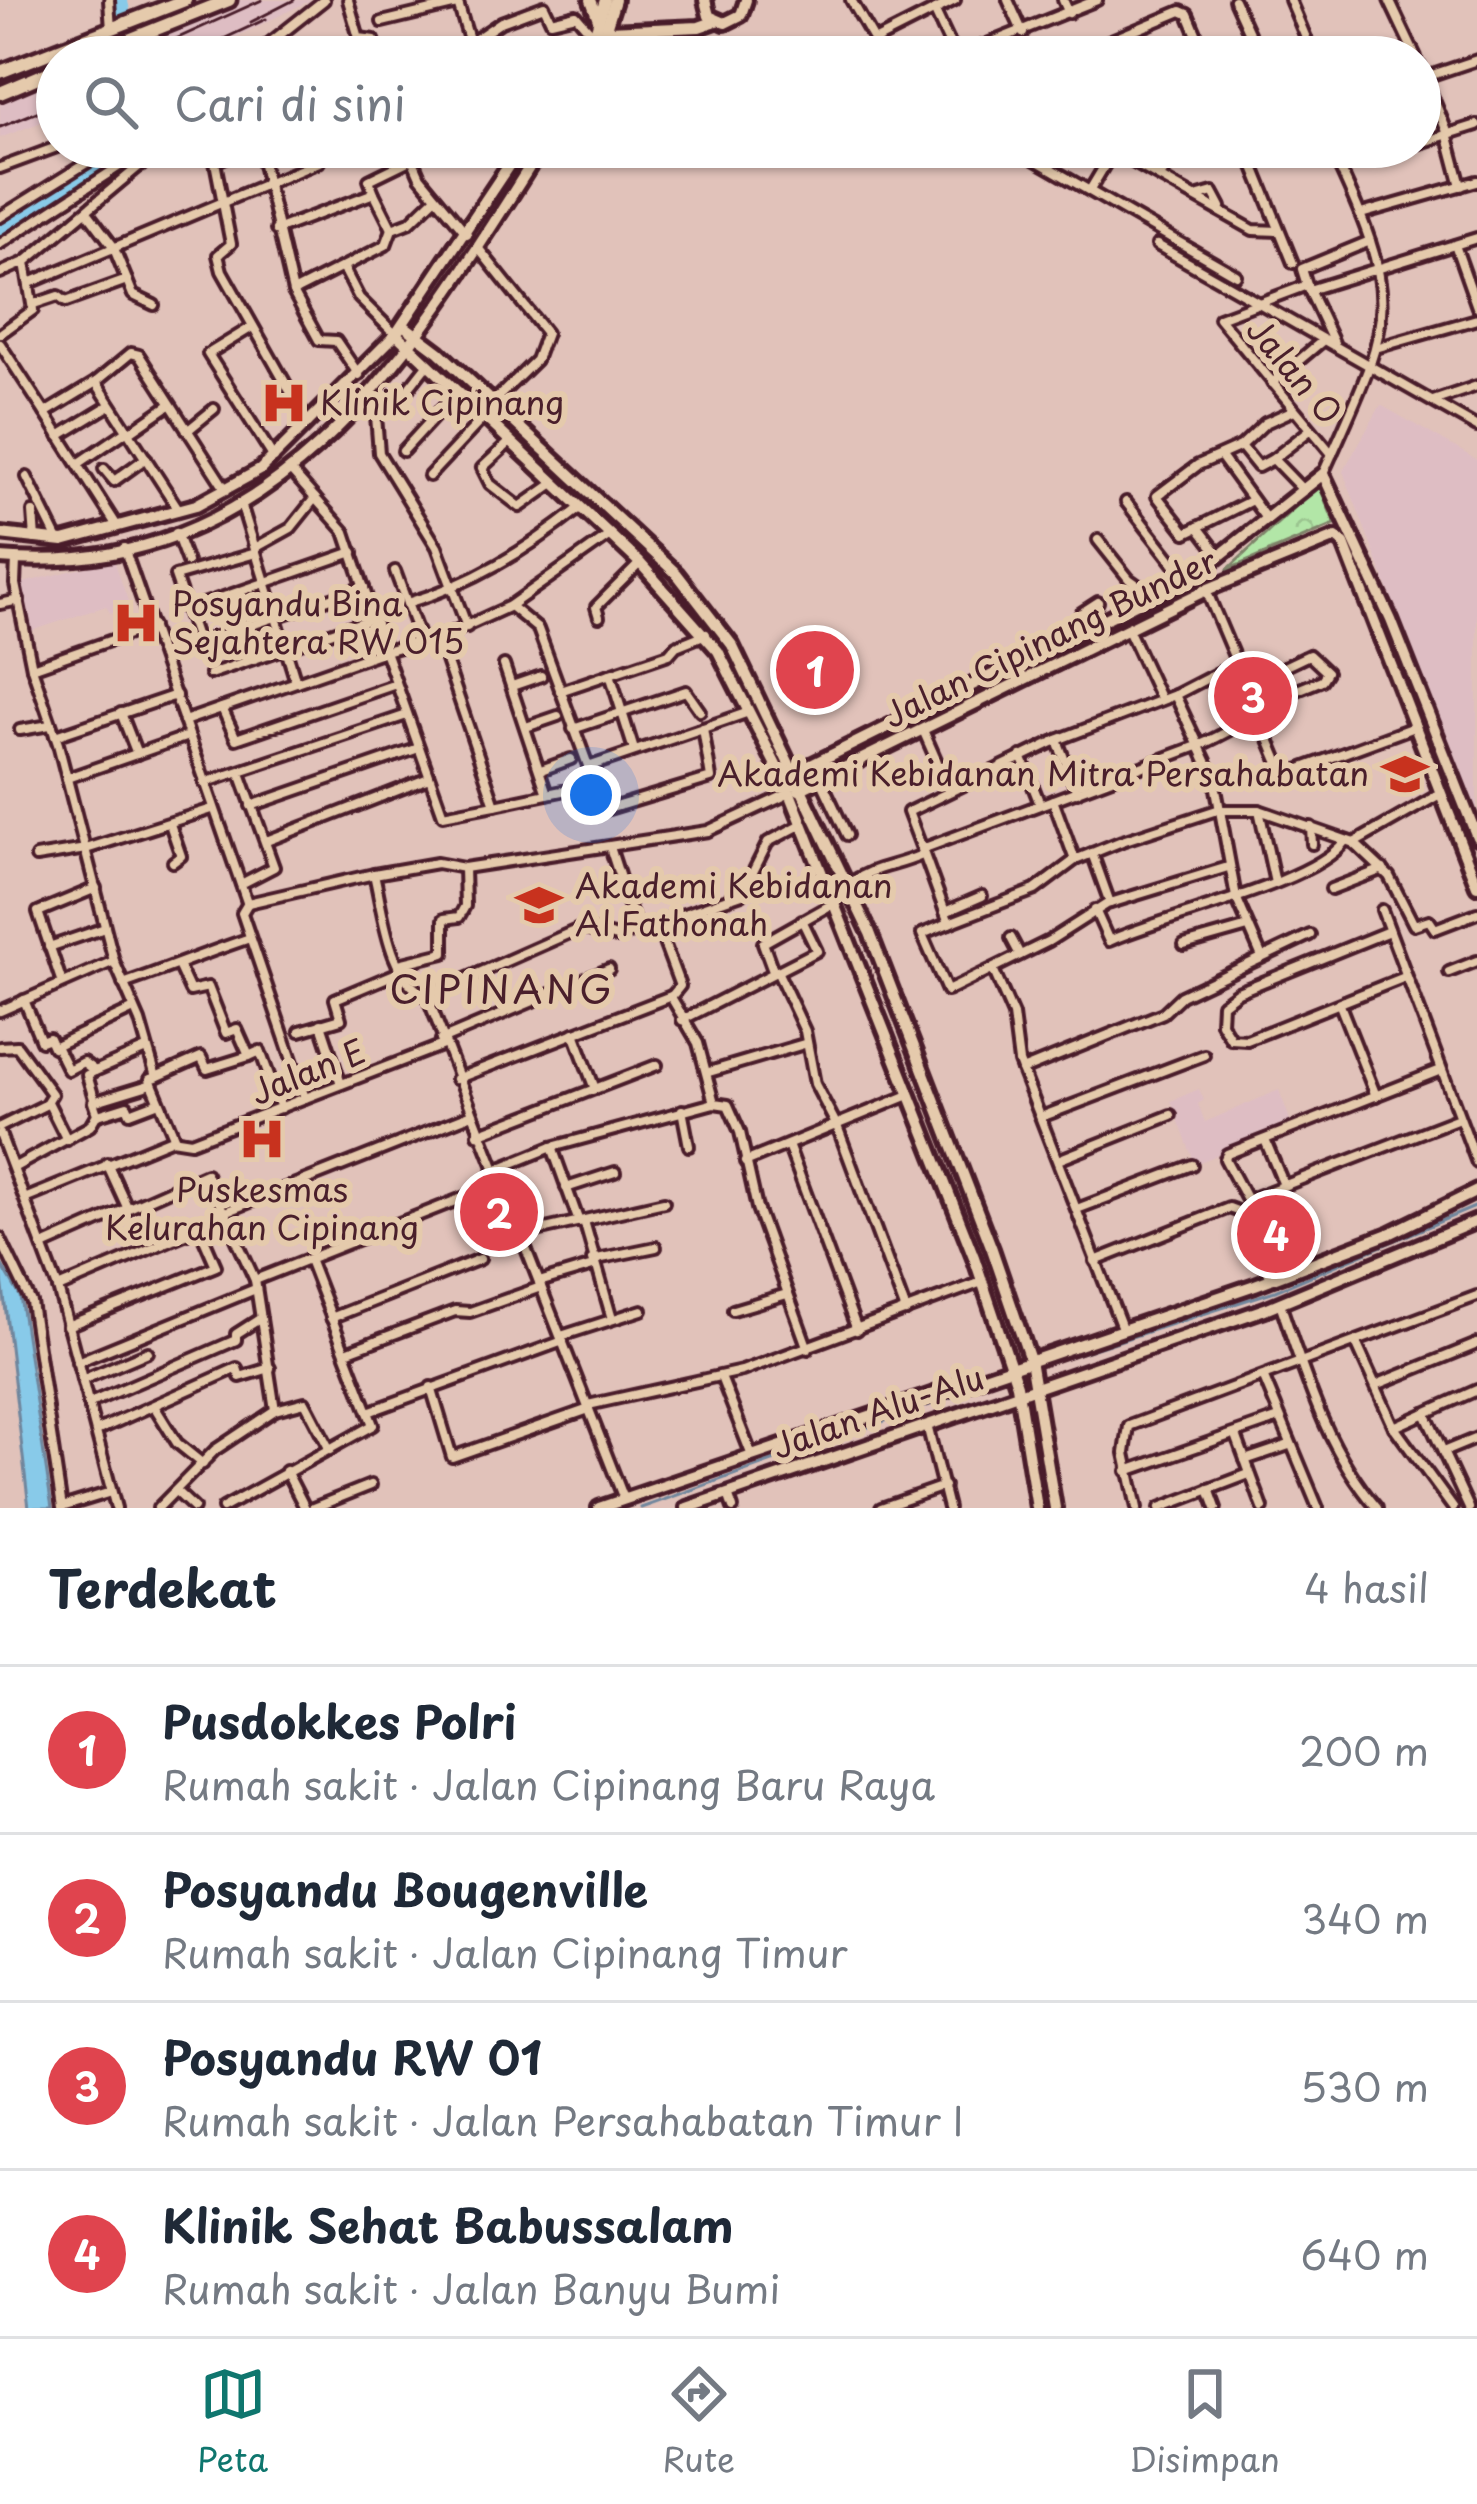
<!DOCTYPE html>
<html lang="id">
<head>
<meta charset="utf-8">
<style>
	:root { --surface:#fff; --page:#f6f6f7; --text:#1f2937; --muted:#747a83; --line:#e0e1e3; --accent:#0f766e }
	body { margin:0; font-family:"Playpen Sans",sans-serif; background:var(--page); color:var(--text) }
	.you { position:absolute; left:591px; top:795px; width:42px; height:42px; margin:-30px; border:9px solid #fff; border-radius:50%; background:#1a73e8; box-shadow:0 0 0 18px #1a73e833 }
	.badge { display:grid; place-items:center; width:78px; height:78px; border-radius:50%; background:var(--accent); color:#fff; font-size:39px; font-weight:700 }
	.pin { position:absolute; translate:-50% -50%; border:6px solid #fff; box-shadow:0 3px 12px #0006 }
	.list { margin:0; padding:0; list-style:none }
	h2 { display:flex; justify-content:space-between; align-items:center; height:156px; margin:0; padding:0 48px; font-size:51px }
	h2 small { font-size:39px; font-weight:400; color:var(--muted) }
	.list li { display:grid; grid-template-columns:78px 1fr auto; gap:36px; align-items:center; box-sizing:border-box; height:168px; padding:0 48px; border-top:3px solid var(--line) }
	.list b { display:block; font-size:45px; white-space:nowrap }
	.list p { margin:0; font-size:39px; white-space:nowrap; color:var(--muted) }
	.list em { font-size:39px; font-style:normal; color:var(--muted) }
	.icon { flex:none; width:66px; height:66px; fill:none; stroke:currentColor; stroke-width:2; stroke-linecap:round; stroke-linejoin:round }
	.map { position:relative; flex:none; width:1477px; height:1508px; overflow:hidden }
	.search { position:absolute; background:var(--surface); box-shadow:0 3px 9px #0004; left:36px; right:36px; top:36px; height:132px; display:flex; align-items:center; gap:30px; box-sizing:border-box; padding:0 42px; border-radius:66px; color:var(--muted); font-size:45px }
	.sheet { height:828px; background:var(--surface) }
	nav { display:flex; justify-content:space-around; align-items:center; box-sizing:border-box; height:168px; border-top:3px solid var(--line); background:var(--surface); font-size:33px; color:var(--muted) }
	nav a { display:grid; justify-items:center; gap:6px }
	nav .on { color:var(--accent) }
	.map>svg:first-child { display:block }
	.built { fill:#debdc3 }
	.park { fill:url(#park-crowns); stroke:#7e8269; stroke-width:3 }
	.water { fill:#88cae9; stroke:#6f869d; stroke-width:3 }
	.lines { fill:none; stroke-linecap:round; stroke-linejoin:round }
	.stream { stroke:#6f869d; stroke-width:3 }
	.river { stroke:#88cae9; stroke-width:15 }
	.street-casing { stroke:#4a1f2b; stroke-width:16 }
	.secondary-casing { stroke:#4a1f2b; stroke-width:20 }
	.primary-casing { stroke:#4a1f2b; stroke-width:21 }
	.street { stroke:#e5caac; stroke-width:8 }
	.secondary { stroke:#e5caac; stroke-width:10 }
	.primary { stroke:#e5caac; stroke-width:12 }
	.rail { stroke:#4a1f2b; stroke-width:3 }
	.labels { text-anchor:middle; stroke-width:12; stroke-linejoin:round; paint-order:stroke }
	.street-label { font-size:33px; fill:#4a1f2b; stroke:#e5caac }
	.poi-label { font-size:33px; fill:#4a1f2b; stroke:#e5caac; text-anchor:start }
	.quarter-label { font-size:39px; letter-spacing:3px; fill:#4a1f2b; stroke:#e5caac }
</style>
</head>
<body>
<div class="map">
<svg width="1477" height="1508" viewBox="0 0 1477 1508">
	<defs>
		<pattern id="park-crowns" width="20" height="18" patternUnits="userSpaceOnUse" patternTransform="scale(3)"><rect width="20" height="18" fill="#b2e6a7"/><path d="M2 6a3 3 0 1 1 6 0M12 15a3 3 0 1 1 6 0" fill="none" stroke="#9bc590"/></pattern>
	</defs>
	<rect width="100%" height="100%" fill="#e1c2ba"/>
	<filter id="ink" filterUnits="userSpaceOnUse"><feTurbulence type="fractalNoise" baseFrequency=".00833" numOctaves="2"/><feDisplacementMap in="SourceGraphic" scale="24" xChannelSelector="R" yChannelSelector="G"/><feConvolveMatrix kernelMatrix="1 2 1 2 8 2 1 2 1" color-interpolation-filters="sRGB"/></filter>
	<g filter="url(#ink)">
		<g class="built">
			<polygon points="229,0 311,0 195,57 86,57"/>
			<polygon points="57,69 57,116 0,138 0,93"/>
			<polygon points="1381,405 1477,460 1477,824 1343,471"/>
			<polygon points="114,560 130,607 110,613 106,606 31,631 15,585"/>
			<polygon points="1199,1089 1204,1100 1198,1104 1205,1122 1279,1090 1292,1125 1195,1164 1171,1101"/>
		</g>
		<polygon class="park" points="1319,485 1335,524 1227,570"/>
		<polygon class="water" points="0,1262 20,1296 52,1508 29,1508"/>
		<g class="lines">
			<g class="stream">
				<polyline points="1034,1368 1275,1291 1477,1206"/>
				<polyline points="641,1508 1008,1377"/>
			</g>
			<g class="river">
				<polyline points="120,0 133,57"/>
				<polyline points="0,228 123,147"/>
			</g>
			<defs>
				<g id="street">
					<polyline points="109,0 111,30"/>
					<polyline points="348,0 359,38 374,40 380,57"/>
					<polyline points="457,0 470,43 501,22 544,6 551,21 576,15 594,36"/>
					<polyline points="851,0 884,57"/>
					<polyline points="1008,0 1023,33"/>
					<polyline points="1063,0 1069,13"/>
					<polyline points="1234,0 1253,42 1249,57"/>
					<polyline points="1290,0 1314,57"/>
					<polyline points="1389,0 1416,57"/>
					<polyline points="934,10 956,57"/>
					<polyline points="382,22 457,4"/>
					<polyline points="874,41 955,0"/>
					<polyline points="252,57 324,0"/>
					<polyline points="529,57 530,57"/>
					<polyline points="955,57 1097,0"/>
					<polyline points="1071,57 1181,11 1188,14 1206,57"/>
					<polyline points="1187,57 1203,50"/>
					<polyline points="1420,66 1446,129 1461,186"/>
					<polyline points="1420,79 1477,60"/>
					<polyline points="1420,143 1477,125"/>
					<polyline points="204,147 215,162 248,147"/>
					<polyline points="259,147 293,292 319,340 336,341 359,375"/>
					<polyline points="407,147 420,177 467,234"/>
					<polyline points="506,147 515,156"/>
					<polyline points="1013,147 1236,275"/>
					<polyline points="1106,147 1253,230 1279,231"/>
					<polyline points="1246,147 1293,263"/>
					<polyline points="132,158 141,147"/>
					<polyline points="215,162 231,244 218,255 222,271 308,423"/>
					<polyline points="1339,166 1407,147"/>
					<polyline points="0,168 57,147"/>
					<polyline points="1160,176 1174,158 1202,147"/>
					<polyline points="1090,190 1115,148"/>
					<polyline points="374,193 369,180 412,159"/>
					<polyline points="1199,196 1213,192 1221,207"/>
					<polyline points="88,213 113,246 133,295 154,305"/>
					<polyline points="1361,214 1477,181"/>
					<polyline points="0,217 112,147 122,165"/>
					<polyline points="276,230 374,193 392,229"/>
					<polyline points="0,244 132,158 141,166"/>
					<polyline points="1157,245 1477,427"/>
					<polyline points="1455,245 1477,307"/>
					<polyline points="479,249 546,333 536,360 493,402"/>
					<polyline points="343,267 359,298 395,334"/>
					<polyline points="0,273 25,262"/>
					<polyline points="32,282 319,162"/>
					<polyline points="1307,285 1302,269 1370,241"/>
					<polyline points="1309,290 1334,343"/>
					<polyline points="293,292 386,245 392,229 410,222 436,197"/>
					<polyline points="34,304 58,296 66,302 127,280"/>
					<polyline points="252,327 208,354 274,458"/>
					<polyline points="0,334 33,310 25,262 162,147"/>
					<polyline points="0,344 45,413"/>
					<polyline points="1379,347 1477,319"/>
					<polyline points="96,382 45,413 117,526"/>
					<polyline points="1272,383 1321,342"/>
					<polyline points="401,398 427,365"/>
					<polyline points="362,401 376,416 379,453 437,547 467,627"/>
					<polyline points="1433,401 1477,386"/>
					<polyline points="187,431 214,409"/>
					<polyline points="130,432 169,405"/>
					<polyline points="59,436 110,405"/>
					<polyline points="510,442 482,468 490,484 520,507 554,483"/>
					<polyline points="1241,446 1258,467 1273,459 1302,489"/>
					<polyline points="403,451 458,391"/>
					<polyline points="1332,454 1219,318 1307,285 1309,290 1477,238"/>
					<polyline points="1222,458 1267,520"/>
					<polyline points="1273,459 1310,430"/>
					<polyline points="78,464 128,430"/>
					<polyline points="104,469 114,481 146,458"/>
					<polyline points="291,471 345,532 385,651 453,632 510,606 538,629 594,782"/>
					<path d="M1323,474C1392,319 1407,308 1330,147"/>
					<polyline points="429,476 484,417"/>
					<polyline points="27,477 58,540"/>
					<polyline points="1250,501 1186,533 1157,496 1198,465 1241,446 1265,423 1294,410"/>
					<polyline points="1126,502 1186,579"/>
					<polyline points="242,507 296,682"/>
					<polyline points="179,510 96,382 131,353 139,355 226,490"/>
					<polyline points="33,512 35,539"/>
					<polyline points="1198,527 1220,556"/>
					<polyline points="176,533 187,562"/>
					<polyline points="1098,540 1129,579 1153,596"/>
					<polyline points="124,548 247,902"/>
					<polyline points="255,548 291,528 315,498"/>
					<polyline points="256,553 175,576 198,643 364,587"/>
					<polyline points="16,560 15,584 32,668 58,744 114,961 140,1021 156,1077 150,1079 175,1139"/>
					<polyline points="395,571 421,641"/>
					<polyline points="1206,590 1284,775 1414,727"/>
					<path d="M407,603C472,584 527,550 580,508"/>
					<polyline points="0,604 19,600"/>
					<polyline points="511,605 610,535"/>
					<polyline points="186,610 353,552"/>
					<polyline points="599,617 596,607 640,563"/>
					<polyline points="1090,627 1081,613 1098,602"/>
					<polyline points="1128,629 1161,700"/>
					<polyline points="32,668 152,626"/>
					<polyline points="210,674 374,618"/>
					<polyline points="610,674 634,750"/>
					<polyline points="512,686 541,676"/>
					<polyline points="1244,686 1309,655 1327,672 1322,680 1253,708"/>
					<polyline points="560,691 669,654 676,646 706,634"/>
					<polyline points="1175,695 1235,664"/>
					<polyline points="222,708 236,739 396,684"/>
					<polyline points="121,713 137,754"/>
					<path d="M1256,716C1237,726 1221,736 1200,745L922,849L908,812L1057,740L1175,695L1214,778L1236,897L1262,957"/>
					<polyline points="184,721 385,651 443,815 495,805 438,637"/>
					<polyline points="526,727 558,716"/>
					<polyline points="573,729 686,691 700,711"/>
					<polyline points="20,730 50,725"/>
					<polyline points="923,730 948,787"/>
					<polyline points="55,736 176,695"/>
					<polyline points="1057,740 1077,792"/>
					<polyline points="1021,756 1040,804"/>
					<polyline points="588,767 703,728"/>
					<polyline points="541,770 571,759"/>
					<polyline points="240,773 274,867 241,884"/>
					<polyline points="67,778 188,736"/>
					<polyline points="822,782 847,835"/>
					<polyline points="204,783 407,715"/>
					<polyline points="547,794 582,787"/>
					<polyline points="1053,800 1075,860"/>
					<polyline points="495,805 547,794 504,665"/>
					<polyline points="251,806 419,748"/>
					<polyline points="605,810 711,778 703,728 749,712"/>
					<polyline points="1259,810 1275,883"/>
					<polyline points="170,824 181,856 173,862"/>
					<polyline points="1311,827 1312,844"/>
					<polyline points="269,840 429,778"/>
					<polyline points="1354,843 1440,794"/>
					<polyline points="610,847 637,931"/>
					<polyline points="922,849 949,923 1035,890 1075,860 1122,841 1217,810 1259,810 1354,843 1389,876 1414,925 1429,920 1435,929 1477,913"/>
					<polyline points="1092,853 1110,903"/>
					<polyline points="36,857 86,849 212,809"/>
					<polyline points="374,874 437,863 464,868"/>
					<path d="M847,885C877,865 892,868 922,855"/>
					<polyline points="1331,889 1383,869"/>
					<path d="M248,903L374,874C383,910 388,980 427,996L624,1499"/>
					<polyline points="248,903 242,913 305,1098"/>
					<path d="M1095,910L1109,941C1164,916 1313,884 1344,842"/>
					<polyline points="1382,910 1477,1163"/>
					<polyline points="945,912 982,896"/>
					<polyline points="949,923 922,934 947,991 1049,941 1107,904 1228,867"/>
					<polyline points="657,924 680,986 671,997 698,1043 714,1103"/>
					<polyline points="1389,931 1238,992 1222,1004 1221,1023 1231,1039 1247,1040 1405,977"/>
					<polyline points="1011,938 1020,955"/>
					<polyline points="1184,945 1248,927"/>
					<polyline points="49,947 105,928"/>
					<polyline points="399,964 444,953 444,919 459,917 465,906 464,868 708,831 790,793"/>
					<polyline points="178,965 190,991 208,987 226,1033 237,1029 249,1056 260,1051 281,1108"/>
					<polyline points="993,969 1013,1015 1019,1062 1122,1328"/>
					<polyline points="777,971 805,1031 815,1084 837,1126 906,1311"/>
					<polyline points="1449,972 1477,961"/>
					<polyline points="774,973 763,943 834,903"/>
					<polyline points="62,983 38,912 96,888"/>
					<path d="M123,984C167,969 205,953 250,938"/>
					<polyline points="427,996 581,928 617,937 742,894 768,842 802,824"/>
					<polyline points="24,1000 41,1041 49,1038 53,1047 134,1009"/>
					<polyline points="1340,1005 1376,1096"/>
					<polyline points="0,1011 114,961"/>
					<polyline points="682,1020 817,951 802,920"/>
					<polyline points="321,1024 341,1084"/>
					<polyline points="300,1031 341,1019 335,999 402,971"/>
					<polyline points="574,1033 595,1089"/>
					<polyline points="441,1040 609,969"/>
					<polyline points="56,1046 68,1070 83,1062 95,1071 146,1049"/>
					<polyline points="0,1047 17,1046 52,1094 45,1105 0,1127"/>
					<polyline points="1022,1070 1163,1013 1181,996 1310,935"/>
					<polyline points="1441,1070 1227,1154 1225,1159 1247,1200 1459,1118"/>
					<polyline points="709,1072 804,1044"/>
					<polyline points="156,1077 201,1057 207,1069 249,1056"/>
					<polyline points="456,1079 671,996"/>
					<polyline points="48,1102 67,1140"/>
					<polyline points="95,1102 87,1075 95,1071"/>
					<polyline points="682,1110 689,1146"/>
					<polyline points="98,1115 127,1106 130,1113 159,1102"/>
					<polyline points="1041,1117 1204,1055"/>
					<polyline points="0,1134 58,1288 116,1508"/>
					<polyline points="478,1134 657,1065"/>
					<polyline points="1265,1140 1284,1185"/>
					<polyline points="788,1145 857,1330"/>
					<polyline points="552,1147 579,1222"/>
					<polyline points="1058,1160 1171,1115"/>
					<polyline points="745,1162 909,1095"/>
					<polyline points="107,1163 128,1209"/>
					<polyline points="15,1167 90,1126 97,1114 93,1102 152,1084"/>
					<polyline points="493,1171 552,1147 714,1103 728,1105 740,1132 757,1208 808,1349"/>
					<polyline points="566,1188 615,1172"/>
					<polyline points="27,1198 172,1139 191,1142 443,1045"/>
					<polyline points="1077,1209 1192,1165"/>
					<polyline points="225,1212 470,1115"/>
					<polyline points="584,1221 612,1319"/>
					<polyline points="519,1235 664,1202"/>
					<polyline points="0,1238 31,1302 62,1508"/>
					<polyline points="45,1245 206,1174 255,1280 275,1410 215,1450 158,1508"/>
					<polyline points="592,1260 656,1247"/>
					<polyline points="1095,1261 1229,1208 1245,1214 1271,1279"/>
					<polyline points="255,1280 498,1184"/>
					<polyline points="539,1282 593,1266"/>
					<polyline points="58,1288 227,1216"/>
					<path d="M1280,1303C1305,1375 1326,1449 1377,1508"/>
					<polyline points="733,1310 787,1294"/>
					<polyline points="331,1318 480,1259"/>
					<polyline points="67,1326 216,1266 199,1227"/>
					<polyline points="561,1336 642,1310"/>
					<polyline points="1357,1345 1394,1427 1453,1508"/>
					<polyline points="346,1352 455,1311 470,1312 541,1287"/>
					<polyline points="77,1362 253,1290"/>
					<polyline points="721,1377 752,1456"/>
					<polyline points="1264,1378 1318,1508"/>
					<polyline points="82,1380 148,1352"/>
					<polyline points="1376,1385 1477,1344"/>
					<polyline points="431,1387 452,1457 589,1409"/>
					<polyline points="88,1404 236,1340 236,1334 261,1318"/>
					<polyline points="588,1405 742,1371 982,1282"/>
					<polyline points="154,1406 177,1443 203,1464"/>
					<polyline points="275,1410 305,1402 330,1450"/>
					<polyline points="368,1412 563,1341"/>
					<polyline points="1425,1413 1469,1508"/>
					<polyline points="927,1425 948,1508"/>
					<polyline points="1394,1427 1477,1390"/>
					<polyline points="96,1431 237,1368 240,1377 270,1368"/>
					<polyline points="1236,1435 1263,1508"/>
					<polyline points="1443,1452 1477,1438"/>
					<polyline points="1245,1460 1289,1445"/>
					<polyline points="286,1471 305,1508"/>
					<polyline points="1127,1471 1279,1418"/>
					<polyline points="1209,1489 1216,1508"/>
					<polyline points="178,1493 194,1508"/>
					<polyline points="728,1494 733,1508"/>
					<polyline points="62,1507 111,1492"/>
					<polyline points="223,1508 373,1425 310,1262"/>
					<polyline points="313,1508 371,1485"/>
					<polyline points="881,1508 944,1486"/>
					<polyline points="1137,1508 1125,1453 1129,1426 1477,1296"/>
					<polyline points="1160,1508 1249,1474"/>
				</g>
				<g id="secondary">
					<polyline points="591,0 599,22"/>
					<polyline points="705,0 709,16 725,23 741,15 746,0"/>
					<polyline points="609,31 699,27 716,21"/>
					<polyline points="579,57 594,36 605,0"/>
					<polyline points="597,57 615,0"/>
					<polyline points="403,325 439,352 677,574 732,645 870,933 992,1249 1030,1360 1055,1508"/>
					<polyline points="396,334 640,563 718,651 790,793 974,1257 1017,1385 1037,1508"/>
					<polyline points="0,534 63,541 196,505 260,470 396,334 521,147"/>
					<path d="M0,558C277,582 414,350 542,147"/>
					<polyline points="791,775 1198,573 1323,474 1391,620 1477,837"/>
					<polyline points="799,790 1206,590 1336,537 1344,544 1477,886"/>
					<polyline points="599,1508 1255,1285 1391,1233 1477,1191"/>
					<polyline points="687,1508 1265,1309 1477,1221"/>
				</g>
				<g id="primary">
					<polyline points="86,57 229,0"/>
					<polyline points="0,72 185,0"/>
					<polyline points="0,93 57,69"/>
				</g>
			</defs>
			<use href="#street" class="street-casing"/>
			<use href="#secondary" class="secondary-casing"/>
			<use href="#primary" class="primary-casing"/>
			<use href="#street" class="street"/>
			<use href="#secondary" class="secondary"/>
			<use href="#primary" class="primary"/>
			<g class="rail">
				<polyline points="251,22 294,0"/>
				<polyline points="136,57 262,0"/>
				<polyline points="185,57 266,19"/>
				<polyline points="0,127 57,104"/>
			</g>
		</g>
	</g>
	<defs>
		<symbol id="hospital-bare" viewBox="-9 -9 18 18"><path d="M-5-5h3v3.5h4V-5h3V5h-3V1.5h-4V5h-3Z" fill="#c8321e" stroke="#e5caac" stroke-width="2.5" paint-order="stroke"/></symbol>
		<symbol id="university-bare" viewBox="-9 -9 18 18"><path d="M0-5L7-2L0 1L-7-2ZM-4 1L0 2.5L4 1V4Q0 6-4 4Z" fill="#c8321e" stroke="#e5caac" stroke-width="2.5" paint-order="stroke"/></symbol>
	</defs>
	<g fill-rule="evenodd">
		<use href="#hospital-bare" x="251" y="370" width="66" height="66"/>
		<use href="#hospital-bare" x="103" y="590" width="66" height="66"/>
		<use href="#university-bare" x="1372" y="741" width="66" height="66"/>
		<use href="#university-bare" x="506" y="872" width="66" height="66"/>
		<use href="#hospital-bare" x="229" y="1106" width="66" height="66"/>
	</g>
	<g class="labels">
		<g class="street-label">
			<text transform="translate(1294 371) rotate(50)" y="12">Jalan O</text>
			<text transform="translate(1050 638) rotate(-26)" y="12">Jalan Cipinang Bunder</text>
			<text transform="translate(308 1072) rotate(-22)" y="12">Jalan E</text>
			<text transform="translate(878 1412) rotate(-19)" y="12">Jalan Alu-Alu</text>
		</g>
		<g class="poi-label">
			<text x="320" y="415">Klinik Cipinang</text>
			<text x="172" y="616">Posyandu Bina<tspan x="172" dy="38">Sejahtera RW 015</tspan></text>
			<text x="1369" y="786" text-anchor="end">Akademi Kebidanan Mitra Persahabatan</text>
			<text x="575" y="898">Akademi Kebidanan<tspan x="575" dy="38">Al Fathonah</tspan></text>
			<text x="262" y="1202" text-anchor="middle">Puskesmas<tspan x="262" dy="38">Kelurahan Cipinang</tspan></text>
		</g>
		<g class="quarter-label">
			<text x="502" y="1004">CIPINANG</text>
		</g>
	</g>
</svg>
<div class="you"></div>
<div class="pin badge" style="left:815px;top:670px;background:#e0444e">1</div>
<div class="pin badge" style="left:499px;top:1212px;background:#e0444e">2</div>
<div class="pin badge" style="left:1253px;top:696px;background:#e0444e">3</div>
<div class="pin badge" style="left:1276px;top:1234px;background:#e0444e">4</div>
<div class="search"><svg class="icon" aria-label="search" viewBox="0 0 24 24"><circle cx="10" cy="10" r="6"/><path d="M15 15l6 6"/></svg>Cari di sini</div>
</div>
<section class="sheet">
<h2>Terdekat<small>4 hasil</small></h2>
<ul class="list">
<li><span class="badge" style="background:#e0444e">1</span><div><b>Pusdokkes Polri</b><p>Rumah sakit · Jalan Cipinang Baru Raya</p></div><em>200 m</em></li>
<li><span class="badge" style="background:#e0444e">2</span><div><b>Posyandu Bougenville</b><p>Rumah sakit · Jalan Cipinang Timur</p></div><em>340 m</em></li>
<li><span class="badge" style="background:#e0444e">3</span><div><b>Posyandu RW 01</b><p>Rumah sakit · Jalan Persahabatan Timur I</p></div><em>530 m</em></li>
<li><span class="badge" style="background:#e0444e">4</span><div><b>Klinik Sehat Babussalam</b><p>Rumah sakit · Jalan Banyu Bumi</p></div><em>640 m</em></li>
</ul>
</section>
<nav>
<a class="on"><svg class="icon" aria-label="map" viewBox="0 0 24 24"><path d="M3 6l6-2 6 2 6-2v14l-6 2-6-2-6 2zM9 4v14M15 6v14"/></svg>Peta</a>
<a><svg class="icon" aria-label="directions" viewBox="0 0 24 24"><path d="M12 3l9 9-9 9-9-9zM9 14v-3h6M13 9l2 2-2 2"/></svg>Rute</a>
<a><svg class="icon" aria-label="saved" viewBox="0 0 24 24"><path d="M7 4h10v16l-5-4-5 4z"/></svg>Disimpan</a>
</nav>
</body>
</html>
